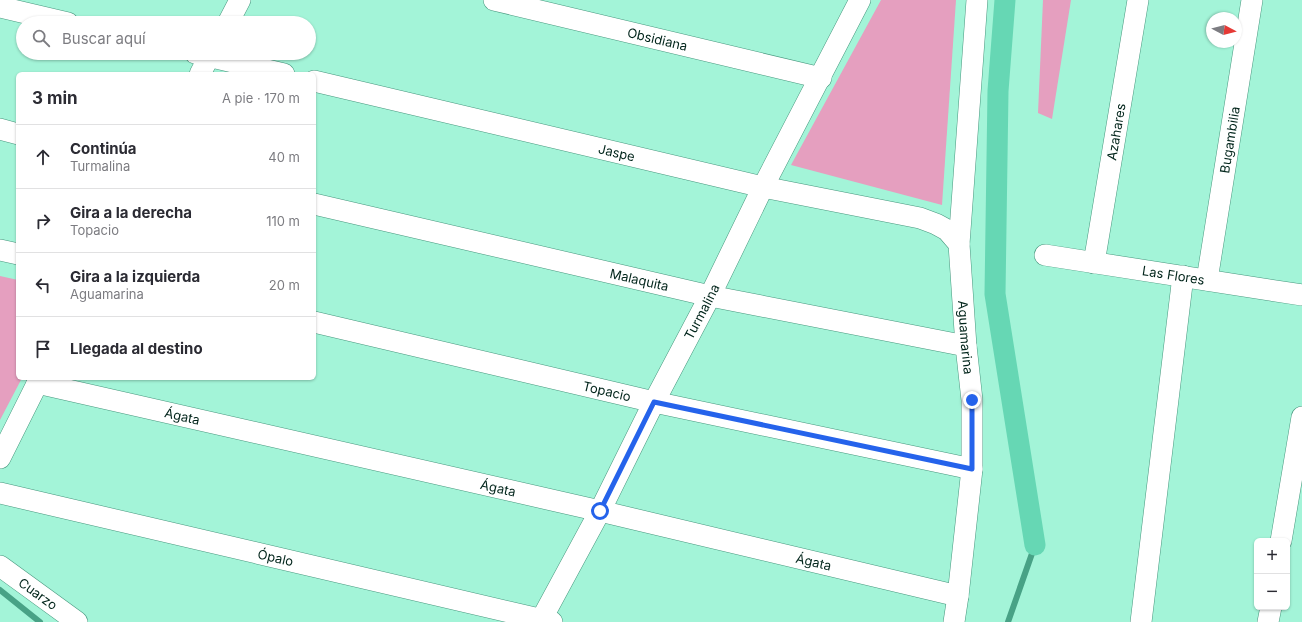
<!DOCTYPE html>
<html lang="es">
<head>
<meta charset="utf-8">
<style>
	:root { --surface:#fff; --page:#f2f2f3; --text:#2b2b33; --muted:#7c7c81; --line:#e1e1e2 }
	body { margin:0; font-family:Inter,sans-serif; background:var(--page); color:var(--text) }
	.controls { position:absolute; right:12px; bottom:12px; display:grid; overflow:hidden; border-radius:6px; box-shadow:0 1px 3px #0004 }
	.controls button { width:36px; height:36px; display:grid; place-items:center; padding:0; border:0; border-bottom:1px solid var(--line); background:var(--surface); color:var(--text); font:20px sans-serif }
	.compass { position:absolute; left:1206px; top:12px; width:36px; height:36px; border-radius:50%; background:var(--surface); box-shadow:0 1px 3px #0004; rotate:97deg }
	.stop { position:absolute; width:12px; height:12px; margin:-9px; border:3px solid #2563eb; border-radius:50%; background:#fff }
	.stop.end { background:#2563eb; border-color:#fff; box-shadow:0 1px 4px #0008 }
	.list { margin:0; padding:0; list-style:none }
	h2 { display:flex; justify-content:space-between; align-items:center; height:52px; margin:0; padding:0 16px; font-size:17px }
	h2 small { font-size:13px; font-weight:400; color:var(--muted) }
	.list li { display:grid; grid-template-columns:26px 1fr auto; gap:12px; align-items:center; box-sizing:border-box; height:64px; padding:0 16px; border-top:1px solid var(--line) }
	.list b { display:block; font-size:15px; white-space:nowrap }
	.list p { margin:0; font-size:13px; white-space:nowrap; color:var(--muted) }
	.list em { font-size:13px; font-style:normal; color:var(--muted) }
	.icon { flex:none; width:22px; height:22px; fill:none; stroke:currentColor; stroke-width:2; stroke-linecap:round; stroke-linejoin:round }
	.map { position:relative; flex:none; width:1302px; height:622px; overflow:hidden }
	.search { position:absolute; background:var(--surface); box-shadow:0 1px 3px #0004; left:16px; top:16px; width:300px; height:44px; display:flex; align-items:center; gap:10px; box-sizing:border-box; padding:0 14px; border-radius:22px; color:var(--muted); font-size:15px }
	.panel { position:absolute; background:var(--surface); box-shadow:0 1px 3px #0004; left:16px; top:72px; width:300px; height:308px; border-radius:6px }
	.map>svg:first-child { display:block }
	.green { fill:#e59fbf }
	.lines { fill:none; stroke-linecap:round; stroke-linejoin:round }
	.stream { stroke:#48a286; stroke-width:6 }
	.canal { stroke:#66d7b4; stroke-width:21 }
	.minor-casing { stroke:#47977e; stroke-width:22 }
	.minor { stroke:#fff; stroke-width:21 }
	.route { stroke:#2563eb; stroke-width:5 }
	.labels { text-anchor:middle; stroke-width:3; stroke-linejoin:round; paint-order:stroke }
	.street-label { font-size:13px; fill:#02251b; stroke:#a3f4d8 }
</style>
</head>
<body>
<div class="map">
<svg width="1302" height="622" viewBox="0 0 1302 622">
	<rect width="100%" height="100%" fill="#a3f4d8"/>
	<g class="green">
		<polygon points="881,0 956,0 942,205 791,165"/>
		<polygon points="1043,0 1071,0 1052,119 1038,113"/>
		<polygon points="0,276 18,280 18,378 22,378 0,420"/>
	</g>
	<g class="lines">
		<g class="stream">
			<polyline points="0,590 40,622"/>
			<polyline points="1008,622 1035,545"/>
		</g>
		<polyline class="canal" points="1005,0 998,91 995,294 1035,545"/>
		<defs>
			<g id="minor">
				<path id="s1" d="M494,0L821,78"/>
				<polyline points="0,7 68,23"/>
				<polyline points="228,23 240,0"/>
				<polyline points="195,53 284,74"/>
				<polyline points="200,74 211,53"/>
				<path id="s2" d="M314,81L763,187L920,218L936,224L947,230L959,244L966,346L972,400V469L958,596L954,622"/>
				<polyline points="0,129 18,134"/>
				<path id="s3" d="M314,204L710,296L966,346"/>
				<polyline points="959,244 977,0"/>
				<polyline points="0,250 18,254"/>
				<path id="s4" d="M1045,255L1302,295"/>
				<path id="s5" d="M1094,263L1138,0"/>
				<path id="s6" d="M1207,280L1252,0"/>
				<path id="s7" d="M314,322L654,402L972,469"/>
				<path id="s8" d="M37,383L600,511L958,596"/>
				<polyline points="0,458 40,378"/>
				<path id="s9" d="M0,493L552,622"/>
				<polyline points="1281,541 1302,417"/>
				<path id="s10" d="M0,566L77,622"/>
				<path id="s11" d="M540,622L600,511L654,402L710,296L763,187L860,0"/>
				<polyline points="1141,622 1183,276"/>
				<polyline points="1268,622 1271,607"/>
			</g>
		</defs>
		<use href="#minor" class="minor-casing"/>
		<use href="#minor" class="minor"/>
	</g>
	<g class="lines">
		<polyline class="route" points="600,511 654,402 972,469 972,400"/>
	</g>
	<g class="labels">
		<g class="street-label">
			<text dy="5" stroke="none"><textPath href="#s1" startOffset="168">Obsidiana</textPath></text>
			<text dy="5" stroke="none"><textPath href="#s5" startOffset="133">Azahares</textPath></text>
			<text dy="5" stroke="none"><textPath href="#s6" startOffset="142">Bugambilia</textPath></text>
			<text dy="5" stroke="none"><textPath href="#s2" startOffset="311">Jaspe</textPath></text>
			<text dy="5" stroke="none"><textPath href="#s4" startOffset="130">Las Flores</textPath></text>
			<text dy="5" stroke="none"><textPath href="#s3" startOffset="334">Malaquita</textPath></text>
			<text dy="5" stroke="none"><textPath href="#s11" startOffset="350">Turmalina</textPath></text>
			<text dy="5" stroke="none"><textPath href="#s2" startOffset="763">Aguamarina</textPath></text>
			<text dy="5" stroke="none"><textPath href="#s7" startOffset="301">Topacio</textPath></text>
			<text dy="5" stroke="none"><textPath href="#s8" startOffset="149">Ágata</textPath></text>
			<text dy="5" stroke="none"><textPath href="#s8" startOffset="473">Ágata</textPath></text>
			<text dy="5" stroke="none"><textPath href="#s9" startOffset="283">Ópalo</textPath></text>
			<text dy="5" stroke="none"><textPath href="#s8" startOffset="797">Ágata</textPath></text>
			<text dy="5" stroke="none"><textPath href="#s10" startOffset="47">Cuarzo</textPath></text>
		</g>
	</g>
</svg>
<div class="controls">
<button>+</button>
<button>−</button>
</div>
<svg class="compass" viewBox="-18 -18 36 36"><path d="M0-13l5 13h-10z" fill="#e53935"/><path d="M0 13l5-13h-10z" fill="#7c7c81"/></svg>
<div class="stop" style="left:600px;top:511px"></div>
<div class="stop end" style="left:972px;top:400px"></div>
<div class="search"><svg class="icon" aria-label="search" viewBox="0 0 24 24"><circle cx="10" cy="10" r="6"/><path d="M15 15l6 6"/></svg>Buscar aquí</div>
<section class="panel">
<h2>3 min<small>A pie · 170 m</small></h2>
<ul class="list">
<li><svg class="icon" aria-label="ahead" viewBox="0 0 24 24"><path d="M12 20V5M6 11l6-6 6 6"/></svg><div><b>Continúa</b><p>Turmalina</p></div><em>40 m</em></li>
<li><svg class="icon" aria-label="right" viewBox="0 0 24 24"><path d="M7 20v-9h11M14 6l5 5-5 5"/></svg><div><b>Gira a la derecha</b><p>Topacio</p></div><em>110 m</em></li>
<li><svg class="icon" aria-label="left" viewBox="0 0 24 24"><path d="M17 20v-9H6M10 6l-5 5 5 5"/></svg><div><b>Gira a la izquierda</b><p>Aguamarina</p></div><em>20 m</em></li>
<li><svg class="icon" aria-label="arrive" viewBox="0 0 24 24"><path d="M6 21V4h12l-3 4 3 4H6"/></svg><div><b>Llegada al destino</b></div></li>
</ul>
</section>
</div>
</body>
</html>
